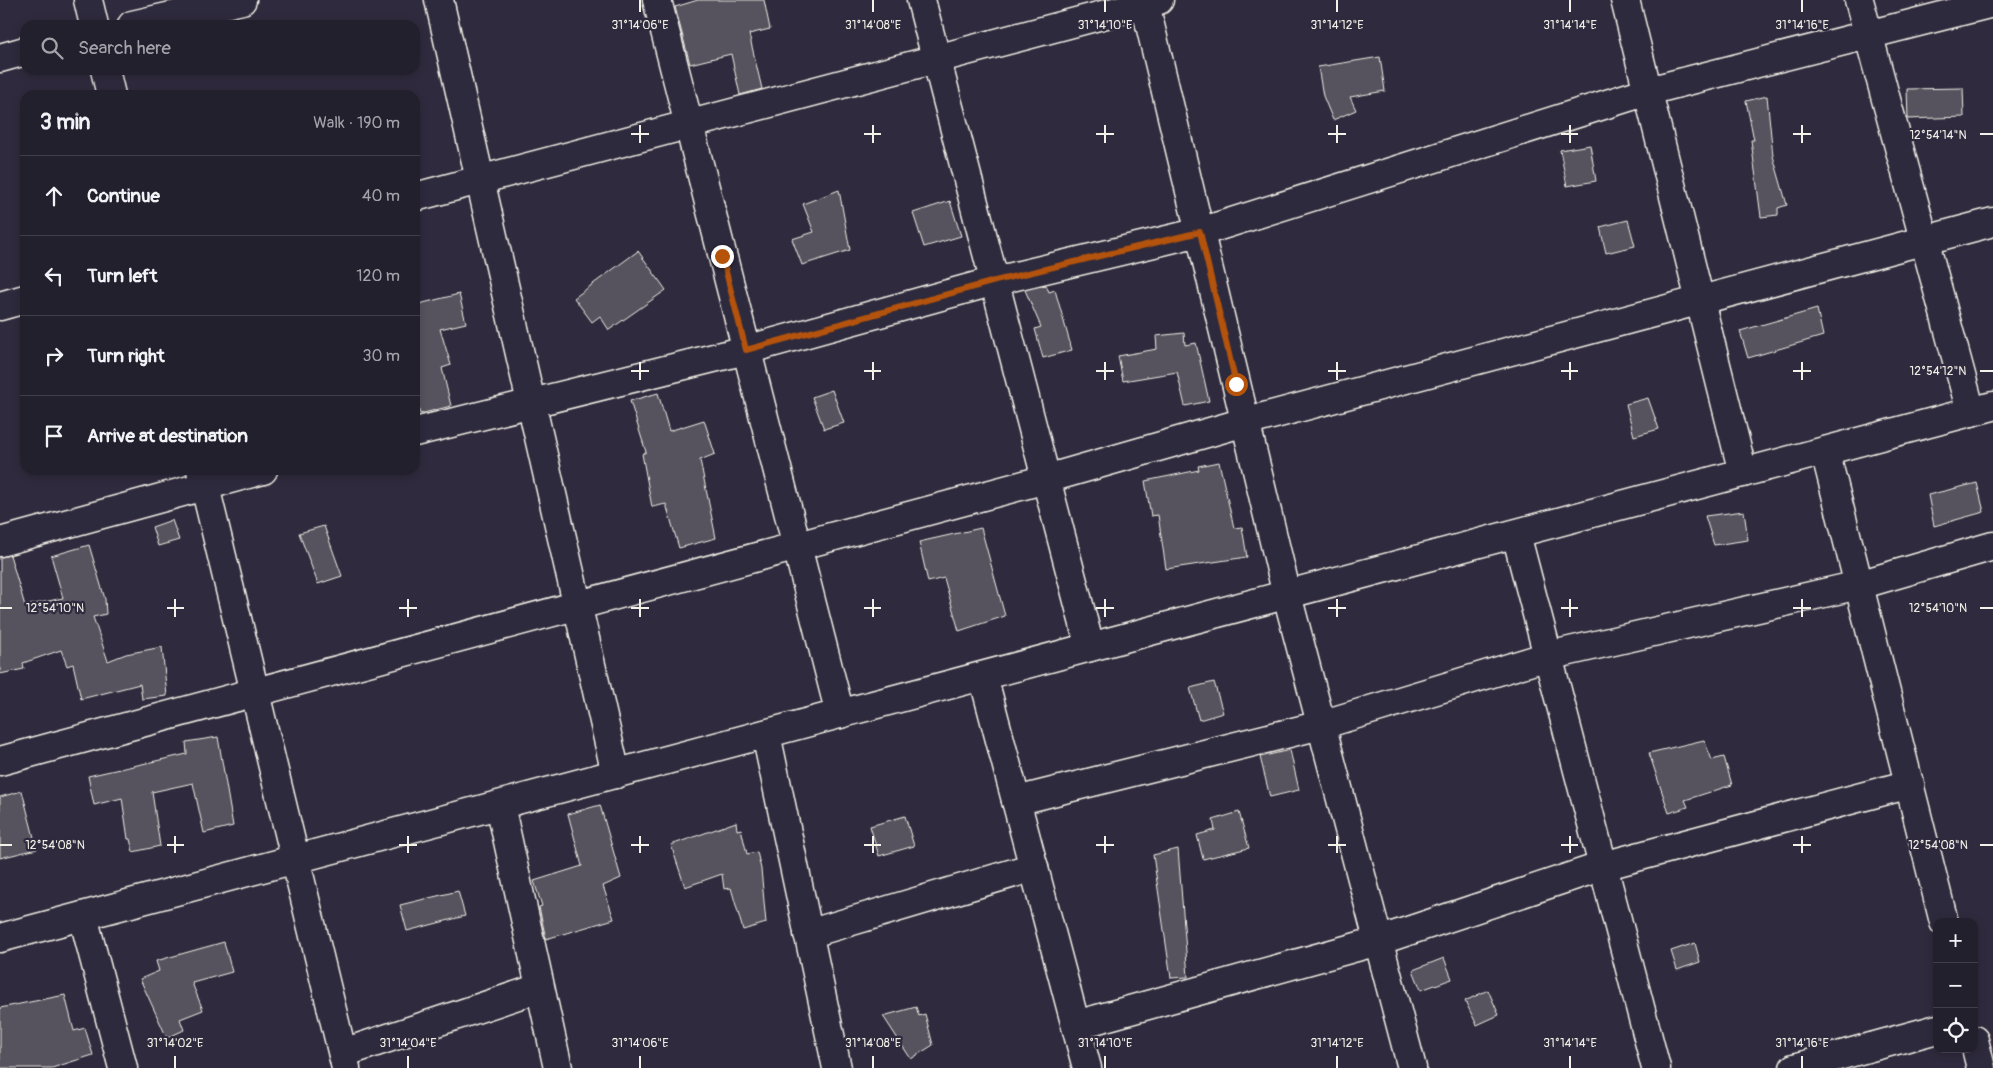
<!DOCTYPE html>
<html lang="en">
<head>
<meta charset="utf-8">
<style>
	:root { --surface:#23202e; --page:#2b2836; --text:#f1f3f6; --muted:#a3a3aa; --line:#403e4a }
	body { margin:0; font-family:Pangolin,sans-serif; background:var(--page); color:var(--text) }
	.controls { position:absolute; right:15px; bottom:15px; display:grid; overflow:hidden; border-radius:10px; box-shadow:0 2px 8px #0003 }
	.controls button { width:45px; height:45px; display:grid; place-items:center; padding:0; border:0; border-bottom:1px solid var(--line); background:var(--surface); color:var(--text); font:25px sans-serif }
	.stop { position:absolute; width:15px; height:15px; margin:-11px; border:4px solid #b45309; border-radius:50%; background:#fff }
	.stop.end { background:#b45309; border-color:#fff; box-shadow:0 1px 5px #0008 }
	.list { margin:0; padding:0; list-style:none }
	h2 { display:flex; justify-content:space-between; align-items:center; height:65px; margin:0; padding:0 20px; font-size:21px }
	h2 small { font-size:16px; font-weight:400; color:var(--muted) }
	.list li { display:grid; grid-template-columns:32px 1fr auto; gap:15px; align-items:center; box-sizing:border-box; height:80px; padding:0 20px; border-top:1px solid var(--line) }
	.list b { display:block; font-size:19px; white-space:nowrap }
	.list em { font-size:16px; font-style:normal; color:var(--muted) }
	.icon { flex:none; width:28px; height:28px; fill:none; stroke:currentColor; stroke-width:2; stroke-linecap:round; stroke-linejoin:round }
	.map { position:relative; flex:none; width:1993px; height:1068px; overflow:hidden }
	.search { position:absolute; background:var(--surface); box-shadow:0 2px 8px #0003; left:20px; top:20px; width:400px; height:55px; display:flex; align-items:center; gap:12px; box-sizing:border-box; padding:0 18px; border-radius:15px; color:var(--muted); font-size:19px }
	.panel { position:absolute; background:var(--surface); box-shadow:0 2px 8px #0003; left:20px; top:90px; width:400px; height:385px; border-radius:15px }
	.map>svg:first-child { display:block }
	.building { fill:#56525f; stroke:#f4f1e8 }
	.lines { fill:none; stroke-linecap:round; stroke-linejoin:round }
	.minor-casing { stroke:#f4f1e8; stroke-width:31 }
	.minor { stroke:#2f2a3d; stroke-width:28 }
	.route { stroke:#b45309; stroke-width:6 }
	.ticks { fill:none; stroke:#f4f1e8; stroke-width:2 }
	.ticks-label { font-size:12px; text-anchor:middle; fill:#f4f1e8; stroke:#2f2a3d; stroke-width:4.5; stroke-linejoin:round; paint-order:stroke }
</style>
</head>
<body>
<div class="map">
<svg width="1993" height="1068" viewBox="0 0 1993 1068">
	<rect width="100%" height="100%" fill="#2f2a3d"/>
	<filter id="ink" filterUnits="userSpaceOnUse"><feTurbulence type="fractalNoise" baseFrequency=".02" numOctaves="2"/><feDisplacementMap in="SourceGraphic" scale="10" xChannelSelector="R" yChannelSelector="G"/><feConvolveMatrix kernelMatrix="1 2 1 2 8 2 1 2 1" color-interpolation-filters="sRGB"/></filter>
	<g filter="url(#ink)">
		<g class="building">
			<polygon points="698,0 764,0 770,29 749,34 762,89 740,95 731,54 690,64 675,7"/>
			<polygon points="1380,57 1385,91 1350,97 1356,110 1333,120 1323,96 1318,67"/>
			<polygon points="1963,88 1964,117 1908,119 1907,89"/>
			<polygon points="1767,96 1773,156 1787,205 1778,208 1778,215 1761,217 1751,140 1754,140 1746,101"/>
			<polygon points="1590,145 1596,181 1567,186 1560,150"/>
			<polygon points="839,190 850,250 802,265 792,239 814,232 803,204"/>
			<polygon points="950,201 961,236 924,247 913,213"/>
			<polygon points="1628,220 1635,246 1606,253 1600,227"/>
			<polygon points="638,251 666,290 609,330 600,316 592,322 574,298"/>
			<polygon points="1046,285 1049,292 1055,290 1072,350 1043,358 1035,329 1041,327 1025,290"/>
			<polygon points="459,294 466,323 440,329 451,365 442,368 451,406 420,414 415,396 415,305"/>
			<polygon points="1817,309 1823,336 1748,358 1740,331"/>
			<polygon points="1184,333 1185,345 1196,343 1209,401 1185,406 1177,372 1123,381 1118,356 1157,349 1156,336"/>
			<polygon points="832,390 844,423 824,429 812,397"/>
			<polygon points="658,393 669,431 704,420 715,454 700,460 716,538 679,548 666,504 652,507 642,454 646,452 630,401"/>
			<polygon points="1648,398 1659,429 1634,436 1626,404"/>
			<polygon points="1219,462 1234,528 1242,527 1247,557 1166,569 1158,515 1151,516 1145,481 1199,470 1198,466"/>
			<polygon points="1977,483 1984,512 1934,526 1928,495"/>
			<polygon points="1744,511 1748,540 1714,545 1705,516"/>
			<polygon points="172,520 179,540 158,546 152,527"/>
			<polygon points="324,526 342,576 318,584 299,533"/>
			<polygon points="981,528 1005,616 959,631 944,578 928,582 919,542"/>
			<polygon points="89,545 105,599 106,614 93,617 108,661 126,654 162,647 167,696 142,699 140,684 81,699 73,664 67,666 61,650 23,663 24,669 0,674 0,557 10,555 25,606 63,598 51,556"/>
			<polygon points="1214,682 1223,713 1199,720 1190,688"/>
			<polygon points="218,737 233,826 204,833 193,783 152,792 160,846 133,852 130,839 128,839 122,798 94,805 88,776 187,754 186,742"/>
			<polygon points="1704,740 1712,760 1724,757 1732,785 1685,800 1688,807 1669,813 1649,753"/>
			<polygon points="1290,750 1299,790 1270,797 1260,757"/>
			<polygon points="22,791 37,849 0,858 0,797"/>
			<polygon points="600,805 621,878 603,886 614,919 546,939 539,907 542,906 534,881 582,866 568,814"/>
			<polygon points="1239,812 1249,848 1203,859 1197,835 1215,830 1213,820"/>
			<polygon points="905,816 914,846 879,856 870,826"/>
			<polygon points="736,822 737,830 741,829 747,854 757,852 761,869 766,923 743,930 731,888 724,889 722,874 685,887 671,845"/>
			<polygon points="1178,849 1188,977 1171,978 1153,855"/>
			<polygon points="458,891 465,916 407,931 400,905"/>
			<polygon points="224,942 232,972 192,983 203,1010 180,1019 184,1030 167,1038 140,979 159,971 156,961"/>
			<polygon points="1695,943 1700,962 1677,970 1671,951"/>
			<polygon points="1444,958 1452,979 1421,990 1413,970"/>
			<polygon points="1488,990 1499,1015 1477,1025 1465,1001"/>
			<polygon points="65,995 74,1031 85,1028 93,1055 52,1068 0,1068 0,1008"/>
			<polygon points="916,1007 919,1016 925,1014 933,1045 911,1059 883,1016"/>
		</g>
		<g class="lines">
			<defs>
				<g id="minor">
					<polyline points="88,0 94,25"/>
					<polyline points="439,0 616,774"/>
					<polyline points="657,0 840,714"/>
					<polyline points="921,0 1090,647"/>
					<polyline points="1144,0 1287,595 1412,1068"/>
					<polyline points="1625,0 1743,473"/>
					<polyline points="1859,0 1971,412"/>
					<polyline points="132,25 242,0"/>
					<polyline points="0,58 25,51"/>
					<polyline points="105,70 111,95"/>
					<polyline points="415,197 1159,0"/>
					<polyline points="0,306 25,299"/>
					<polyline points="415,432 746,350 995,281 1200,232 1648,91 1993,3"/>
					<polyline points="1825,451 1944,922"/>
					<polyline points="201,470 346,1068"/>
					<polyline points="1516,534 1656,1068"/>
					<polyline points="0,542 263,470"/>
					<polyline points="983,676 1087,1068"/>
					<polyline points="766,734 837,1068"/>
					<polyline points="0,761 1046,479 1245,422 1993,222"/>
					<polyline points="1016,801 1321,725 1548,656 1859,585 1993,546"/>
					<polyline points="500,805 558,1068"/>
					<polyline points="83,916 123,1068"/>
					<polyline points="808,934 1034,867"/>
					<polyline points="0,938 1993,406"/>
					<polyline points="1076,1025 1378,941 1603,866 1910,784"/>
					<polyline points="1974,1040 1981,1068"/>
					<polyline points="343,1053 539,988"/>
					<polyline points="1794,1068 1937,1029"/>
				</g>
			</defs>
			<use href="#minor" class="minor-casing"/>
			<use href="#minor" class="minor"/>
		</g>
	</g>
	<g class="lines" filter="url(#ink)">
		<polyline class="route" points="722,256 746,350 995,281 1200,232 1236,384"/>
	</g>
	<path class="ticks" d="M640,0V12M873,0V12M1105,0V12M1337,0V12M1570,0V12M1802,0V12M640,125V143M873,125V143M1105,125V143M1337,125V143M1570,125V143M1802,125V143M631,134H649M864,134H881M1096,134H1114M1328,134H1346M1561,134H1578M1793,134H1811M1980,134H1993M640,362V380M873,362V380M1105,362V380M1337,362V380M1570,362V380M1802,362V380M631,371H649M864,371H881M1096,371H1114M1328,371H1346M1561,371H1578M1793,371H1811M1980,371H1993M175,599V617M408,599V617M640,599V617M873,599V617M1105,599V617M1337,599V617M1570,599V617M1802,599V617M0,608H12M167,608H184M399,608H417M631,608H649M864,608H881M1096,608H1114M1328,608H1346M1561,608H1578M1793,608H1811M1980,608H1993M175,836V853M408,836V853M640,836V853M873,836V853M1105,836V853M1337,836V853M1570,836V853M1802,836V853M0,845H12M167,845H184M399,845H417M631,845H649M864,845H881M1096,845H1114M1328,845H1346M1561,845H1578M1793,845H1811M1980,845H1993M175,1056V1068M408,1056V1068M640,1056V1068M873,1056V1068M1105,1056V1068M1337,1056V1068M1570,1056V1068M1802,1056V1068"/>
	<g class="ticks-label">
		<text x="640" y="29">31°14'06"E</text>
		<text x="873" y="29">31°14'08"E</text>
		<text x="1105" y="29">31°14'10"E</text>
		<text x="1337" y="29">31°14'12"E</text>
		<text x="1570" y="29">31°14'14"E</text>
		<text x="1802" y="29">31°14'16"E</text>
		<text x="1938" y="139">12°54'14"N</text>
		<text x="1938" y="375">12°54'12"N</text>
		<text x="55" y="612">12°54'10"N</text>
		<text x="1938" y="612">12°54'10"N</text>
		<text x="55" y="849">12°54'08"N</text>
		<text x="1938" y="849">12°54'08"N</text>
		<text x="175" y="1047">31°14'02"E</text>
		<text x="408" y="1047">31°14'04"E</text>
		<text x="640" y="1047">31°14'06"E</text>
		<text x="873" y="1047">31°14'08"E</text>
		<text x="1105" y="1047">31°14'10"E</text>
		<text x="1337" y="1047">31°14'12"E</text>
		<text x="1570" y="1047">31°14'14"E</text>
		<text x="1802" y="1047">31°14'16"E</text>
	</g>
</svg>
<div class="controls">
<button>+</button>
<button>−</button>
<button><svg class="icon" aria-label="locate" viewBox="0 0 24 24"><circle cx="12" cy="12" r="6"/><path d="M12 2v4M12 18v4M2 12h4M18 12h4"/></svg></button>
</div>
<div class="stop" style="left:1236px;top:384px"></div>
<div class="stop end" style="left:722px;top:256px"></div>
<div class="search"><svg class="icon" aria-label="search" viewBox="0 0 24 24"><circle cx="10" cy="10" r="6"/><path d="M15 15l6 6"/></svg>Search here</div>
<section class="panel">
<h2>3 min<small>Walk · 190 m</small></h2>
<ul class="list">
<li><svg class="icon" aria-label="ahead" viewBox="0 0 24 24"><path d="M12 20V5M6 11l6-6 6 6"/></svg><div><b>Continue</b></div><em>40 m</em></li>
<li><svg class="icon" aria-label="left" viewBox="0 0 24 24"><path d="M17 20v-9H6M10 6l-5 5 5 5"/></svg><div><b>Turn left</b></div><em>120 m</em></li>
<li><svg class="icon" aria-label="right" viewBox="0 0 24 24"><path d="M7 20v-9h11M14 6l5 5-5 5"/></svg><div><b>Turn right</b></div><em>30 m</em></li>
<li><svg class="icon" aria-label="arrive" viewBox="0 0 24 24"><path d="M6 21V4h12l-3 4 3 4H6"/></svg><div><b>Arrive at destination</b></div></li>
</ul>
</section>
</div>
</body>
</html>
